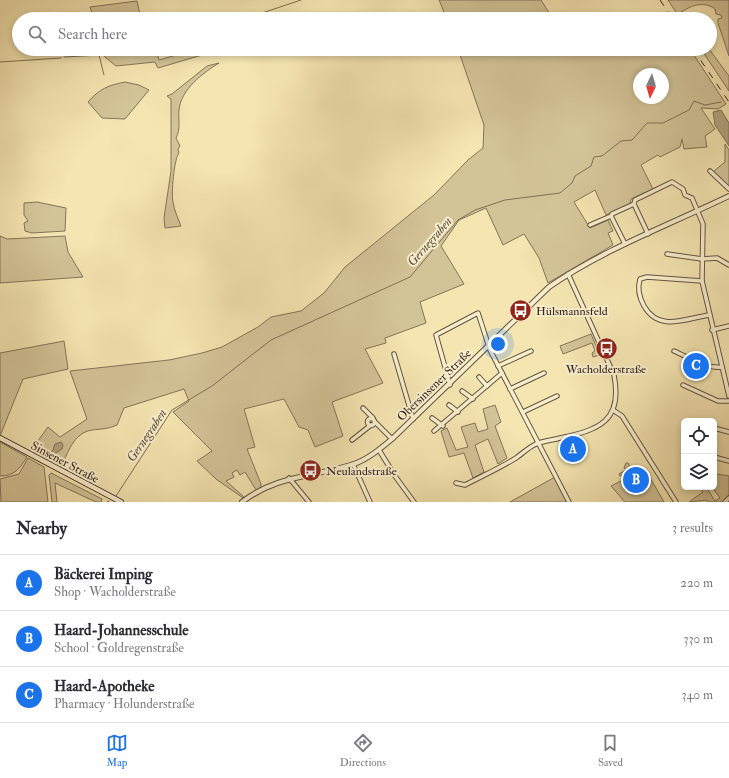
<!DOCTYPE html>
<html lang="en">
<head>
<meta charset="utf-8">
<style>
	:root { --surface:#fff; --page:#f7f7f7; --text:#2b2b33; --muted:#7c7c81; --line:#e1e1e2; --accent:#1a73e8 }
	body { margin:0; font-family:"IM FELL Double Pica",serif; background:var(--page); color:var(--text) }
	.controls { position:absolute; right:12px; bottom:12px; display:grid; overflow:hidden; border-radius:6px; box-shadow:0 2px 6px #0003 }
	.controls button { width:36px; height:36px; display:grid; place-items:center; padding:0; border:0; border-bottom:1px solid var(--line); background:var(--surface); color:var(--text); font:20px sans-serif }
	.compass { position:absolute; left:633px; top:68px; width:36px; height:36px; border-radius:50%; background:var(--surface); box-shadow:0 2px 6px #0003; rotate:185deg }
	.you { position:absolute; left:498px; top:344px; width:14px; height:14px; margin:-10px; border:3px solid #fff; border-radius:50%; background:#1a73e8; box-shadow:0 0 0 6px #1a73e833 }
	.badge { display:grid; place-items:center; width:26px; height:26px; border-radius:50%; background:var(--accent); color:#fff; font-size:13px; font-weight:700 }
	.pin { position:absolute; translate:-50% -50%; border:2px solid #fff; box-shadow:0 1px 4px #0006 }
	.list { margin:0; padding:0; list-style:none }
	h2 { display:flex; justify-content:space-between; align-items:center; height:52px; margin:0; padding:0 16px; font-size:17px }
	h2 small { font-size:13px; font-weight:400; color:var(--muted) }
	.list li { display:grid; grid-template-columns:26px 1fr auto; gap:12px; align-items:center; box-sizing:border-box; height:56px; padding:0 16px; border-top:1px solid var(--line) }
	.list b { display:block; font-size:15px; white-space:nowrap }
	.list p { margin:0; font-size:13px; white-space:nowrap; color:var(--muted) }
	.list em { font-size:13px; font-style:normal; color:var(--muted) }
	.icon { flex:none; width:22px; height:22px; fill:none; stroke:currentColor; stroke-width:2; stroke-linecap:round; stroke-linejoin:round }
	.map { position:relative; flex:none; width:729px; height:502px; overflow:hidden }
	.search { position:absolute; background:var(--surface); box-shadow:0 2px 6px #0003; left:12px; right:12px; top:12px; height:44px; display:flex; align-items:center; gap:10px; box-sizing:border-box; padding:0 14px; border-radius:22px; color:var(--muted); font-size:15px }
	.sheet { height:220px; background:var(--surface) }
	nav { display:flex; justify-content:space-around; align-items:center; box-sizing:border-box; height:56px; border-top:1px solid var(--line); background:var(--surface); font-size:11px; color:var(--muted) }
	nav a { display:grid; justify-items:center; gap:2px }
	nav .on { color:var(--accent) }
	.map>svg:first-child { display:block }
	.green { fill:#d3c498; stroke:#83745b; fill-rule:evenodd }
	.water { fill:#b2a37f; stroke:#7f7058 }
	.lines { fill:none; stroke-linecap:round; stroke-linejoin:round }
	.stream { stroke:#7f7058; stroke-width:1 }
	.minor-casing { stroke:#635443; stroke-width:5.5 }
	.tertiary-casing { stroke:#635443; stroke-width:6 }
	.secondary-casing { stroke:#33241e; stroke-width:6 }
	.minor { stroke:#f8eecc; stroke-width:3.5 }
	.tertiary { stroke:#f8eecc; stroke-width:4 }
	.secondary { stroke:#f8eecc; stroke-width:4.5 }
	.rail { stroke:#33241e; stroke-width:1; stroke-dasharray:7 7; stroke-linecap:butt }
	.labels { text-anchor:middle; stroke-width:4; stroke-linejoin:round; paint-order:stroke }
	.poi-label { font-size:12px; fill:#33241e; stroke:#f8eecc; text-anchor:start }
	.street-label { font-size:12px; fill:#33241e; stroke:#f8eecc }
	.water-label { font-size:13px; font-style:italic; fill:#5f5040; stroke:#f8eecc }
</style>
</head>
<body>
<div class="map">
<svg width="729" height="502" viewBox="0 0 729 502">
	<rect width="100%" height="100%" fill="#f4e5b1"/>
	<filter id="stains"><feTurbulence type="fractalNoise" baseFrequency=".005" numOctaves="4"/><feColorMatrix values="0 0 0 0 .2 0 0 0 0 .09 0 0 0 0 .02 0 0 0 .5 -.17"/></filter>
	<radialGradient id="worn" r=".72"><stop offset=".6" stop-color="#630" stop-opacity="0"/><stop offset="1" stop-color="#630" stop-opacity=".3"/></radialGradient>
	<g class="green">
		<polygon points="439,0 541,0 553,19 447,19"/>
		<path d="M668,0H729V56L718,23V19L722,18L721,15L716,14L715,9C704,0 688,6 678,15Z"/>
		<polygon points="137,1 141,19 94,19 90,7"/>
		<polygon points="103,49 156,49 159,60 197,49 219,50 158,68 155,62 116,66 105,57"/>
		<path d="M458,49H690L726,104L718,109L701,108L715,129L705,136L707,147L684,149L682,139L680,147L660,157L658,155L641,165L653,189L631,199L630,204L606,215L595,190L574,202L590,228L608,220L613,231L608,233L613,245L548,283L539,258L524,234L503,245L486,208L459,220L441,246L464,284L420,302L426,323L385,338L386,343L365,349L383,383L332,402L343,436L315,447L308,430L299,427L284,399L244,409L255,447L247,449L261,484V487L256,490L245,472L240,475L237,470L232,473L234,477L226,481L244,497L243,498L216,479L197,461L212,451L173,412L189,401L184,389L124,408L117,425C108,429 102,429 92,430C73,433 68,453 60,469L29,453L48,427L60,437L87,419L70,371L169,360L202,353L222,347L258,327L271,317L301,311L324,293L345,267L434,195L468,160L483,148L484,125ZM639,74H663V98H639Z"/>
		<polygon points="701,49 709,49 729,76 729,91"/>
		<path d="M219,63C203,73 181,89 179,110C178,120 181,129 176,138L180,146L178,149L179,153C174,159 171,194 173,202C174,210 178,218 181,226L165,228L164,218L171,171V99L167,96L172,94L207,66Z"/>
		<path d="M125,82L139,85L149,90L125,119L102,118L88,102C99,89 109,85 125,82Z"/>
		<polygon points="725,144 729,150 729,188 713,172 725,162"/>
		<polygon points="37,202 66,208 65,231 32,233 25,231 24,223 28,221 24,215 24,203"/>
		<polygon points="0,236 7,239 65,236 68,252 83,277 0,283"/>
		<polygon points="591,334 600,355 593,357 592,353 595,351 592,343 563,354 560,346"/>
		<polygon points="64,341 68,369 23,379 0,436 0,353"/>
		<polygon points="495,405 501,422 495,426 507,458 498,464 488,439 475,445 484,472 473,478 464,453 449,457 441,431 447,428 456,450 468,447 461,427 475,423 478,432 488,429 483,409"/>
		<path d="M0,442L27,457C19,469 15,476 0,476Z"/>
		<polygon points="28,458 44,467 48,502 1,502 0,479 19,474"/>
		<polygon points="626,463 628,463 632,470 620,476 619,474 626,470 624,468"/>
		<polygon points="645,469 664,502 625,502 611,486"/>
		<polygon points="51,473 102,499 101,502 96,502 55,483 57,502 52,502 49,475"/>
		<polygon points="717,474 729,476 729,496 723,502 708,502 707,500 689,502 703,492 700,487 706,487 715,501 720,498 712,487 714,487 714,478"/>
		<polygon points="555,477 568,502 510,502"/>
	</g>
	<g class="water">
		<polygon points="721,110 729,123 729,146 715,125 713,112"/>
		<polygon points="61,442 63,445 62,449 54,454 50,453 53,450 55,444"/>
	</g>
	<g class="lines">
		<g class="stream">
			<polyline points="244,19 301,0"/>
			<polyline points="106,54 144,49"/>
			<polyline points="99,55 104,75"/>
			<polyline points="64,57 101,55"/>
			<polyline points="0,62 61,58"/>
			<polyline points="116,496 172,410 212,386 271,340 410,277 458,220 475,210 505,200 560,193 572,183 575,176 591,166 594,157 602,156 621,141 632,140 647,123 663,123 689,110 694,101 705,105 721,102"/>
			<polyline points="107,502 109,501"/>
		</g>
		<defs>
			<g id="minor">
				<polyline points="710,171 729,189"/>
				<polyline points="634,204 648,234"/>
				<polyline points="590,225 611,216"/>
				<polyline points="625,244 611,216 612,214 634,204 635,200 672,182 683,189 685,195 692,198 703,224 702,281 729,396"/>
				<polyline points="667,254 702,259 717,258 729,265"/>
				<path d="M702,281L647,277L640,279C637,289 639,297 644,306C659,332 684,319 709,315"/>
				<polyline points="712,330 729,326"/>
				<path d="M674,351C688,357 706,369 722,367"/>
				<polyline points="394,354 413,419"/>
				<polyline points="498,366 531,351"/>
				<polyline points="479,377 487,386"/>
				<polyline points="450,385 436,335 478,313 490,350 569,502"/>
				<polyline points="683,385 718,401 729,401"/>
				<polyline points="510,389 544,373"/>
				<polyline points="462,391 473,399"/>
				<polyline points="449,405 458,412"/>
				<polyline points="363,408 373,418"/>
				<polyline points="613,410 622,416 676,502"/>
				<polyline points="523,412 557,396"/>
				<polyline points="432,418 443,426"/>
				<circle cx="371" cy="422" r="3.5"/>
				<polyline points="690,421 691,421"/>
				<polyline points="375,422 392,439"/>
				<polyline points="714,428 729,432"/>
				<polyline points="434,431 502,373"/>
				<polyline points="352,440 371,425"/>
				<polyline points="379,450 395,476 414,502"/>
				<polyline points="714,457 729,461"/>
				<polyline points="353,464 370,502"/>
				<polyline points="289,478 309,502"/>
				<path d="M456,483L465,485C482,476 500,468 516,458C523,453 529,447 536,444C544,441 553,440 560,438C599,430 623,421 614,375L568,274"/>
				<polyline points="725,502 729,498"/>
			</g>
			<path id="tertiary" d="M242,502C277,475 314,477 354,464C368,459 380,449 392,439L549,287C604,249 669,225 729,196"/>
			<polyline id="secondary" points="0,438 121,502"/>
		</defs>
		<use href="#minor" class="minor-casing"/>
		<use href="#tertiary" class="tertiary-casing"/>
		<use href="#secondary" class="secondary-casing"/>
		<use href="#minor" class="minor"/>
		<use href="#tertiary" class="tertiary"/>
		<use href="#secondary" class="secondary"/>
		<g class="rail">
			<polyline points="660,0 673,19"/>
			<polyline points="693,49 729,102"/>
		</g>
	</g>
	<defs>
		<symbol id="bus-disc" viewBox="-11 -11 22 22"><circle r="9.5" fill="#8f2418" stroke="#f8eecc"/><path d="M-5-6H5V4H4V6H2V4H-2V6H-4V4H-5ZM-3.5-4V0h7V-4ZM-3.5 1.2v1.5H-2V1.2ZM2 1.2v1.5H3.5V1.2Z" fill="#fff"/></symbol>
	</defs>
	<g fill-rule="evenodd">
		<use href="#bus-disc" x="508" y="298" width="25" height="25"/>
		<use href="#bus-disc" x="594" y="336" width="25" height="25"/>
		<use href="#bus-disc" x="298" y="458" width="25" height="25"/>
	</g>
	<g class="labels">
		<g class="poi-label">
			<text x="536" y="315">Hülsmannsfeld</text>
			<text x="606" y="373" text-anchor="middle">Wacholderstraße</text>
			<text x="326" y="475">Neulandstraße</text>
		</g>
		<g class="street-label">
			<text transform="translate(434 385) rotate(-44)" y="4">Obersinsener Straße</text>
			<text transform="translate(65 462) rotate(28)" y="4">Sinsener Straße</text>
		</g>
		<g class="water-label">
			<text transform="translate(429 241) rotate(-49)" y="5">Gernegraben</text>
			<text transform="translate(146 435) rotate(-56)" y="5">Gernegraben</text>
		</g>
	</g>
	<rect width="100%" height="100%" filter="url(#stains)"/>
	<rect width="100%" height="100%" fill="url(#worn)"/>
</svg>
<div class="controls">
<button><svg class="icon" aria-label="locate" viewBox="0 0 24 24"><circle cx="12" cy="12" r="6"/><path d="M12 2v4M12 18v4M2 12h4M18 12h4"/></svg></button>
<button><svg class="icon" aria-label="layers" viewBox="0 0 24 24"><path d="M12 4l9 5-9 5-9-5zM3 14l9 5 9-5"/></svg></button>
</div>
<svg class="compass" viewBox="-18 -18 36 36"><path d="M0-13l5 13h-10z" fill="#e53935"/><path d="M0 13l5-13h-10z" fill="#7c7c81"/></svg>
<div class="you"></div>
<div class="pin badge" style="left:573px;top:449px">A</div>
<div class="pin badge" style="left:636px;top:480px">B</div>
<div class="pin badge" style="left:696px;top:366px">C</div>
<div class="search"><svg class="icon" aria-label="search" viewBox="0 0 24 24"><circle cx="10" cy="10" r="6"/><path d="M15 15l6 6"/></svg>Search here</div>
</div>
<section class="sheet">
<h2>Nearby<small>3 results</small></h2>
<ul class="list">
<li><span class="badge">A</span><div><b>Bäckerei Imping</b><p>Shop · Wacholderstraße</p></div><em>220 m</em></li>
<li><span class="badge">B</span><div><b>Haard-Johannesschule</b><p>School · Goldregenstraße</p></div><em>330 m</em></li>
<li><span class="badge">C</span><div><b>Haard-Apotheke</b><p>Pharmacy · Holunderstraße</p></div><em>340 m</em></li>
</ul>
</section>
<nav>
<a class="on"><svg class="icon" aria-label="map" viewBox="0 0 24 24"><path d="M3 6l6-2 6 2 6-2v14l-6 2-6-2-6 2zM9 4v14M15 6v14"/></svg>Map</a>
<a><svg class="icon" aria-label="directions" viewBox="0 0 24 24"><path d="M12 3l9 9-9 9-9-9zM9 14v-3h6M13 9l2 2-2 2"/></svg>Directions</a>
<a><svg class="icon" aria-label="saved" viewBox="0 0 24 24"><path d="M7 4h10v16l-5-4-5 4z"/></svg>Saved</a>
</nav>
</body>
</html>
